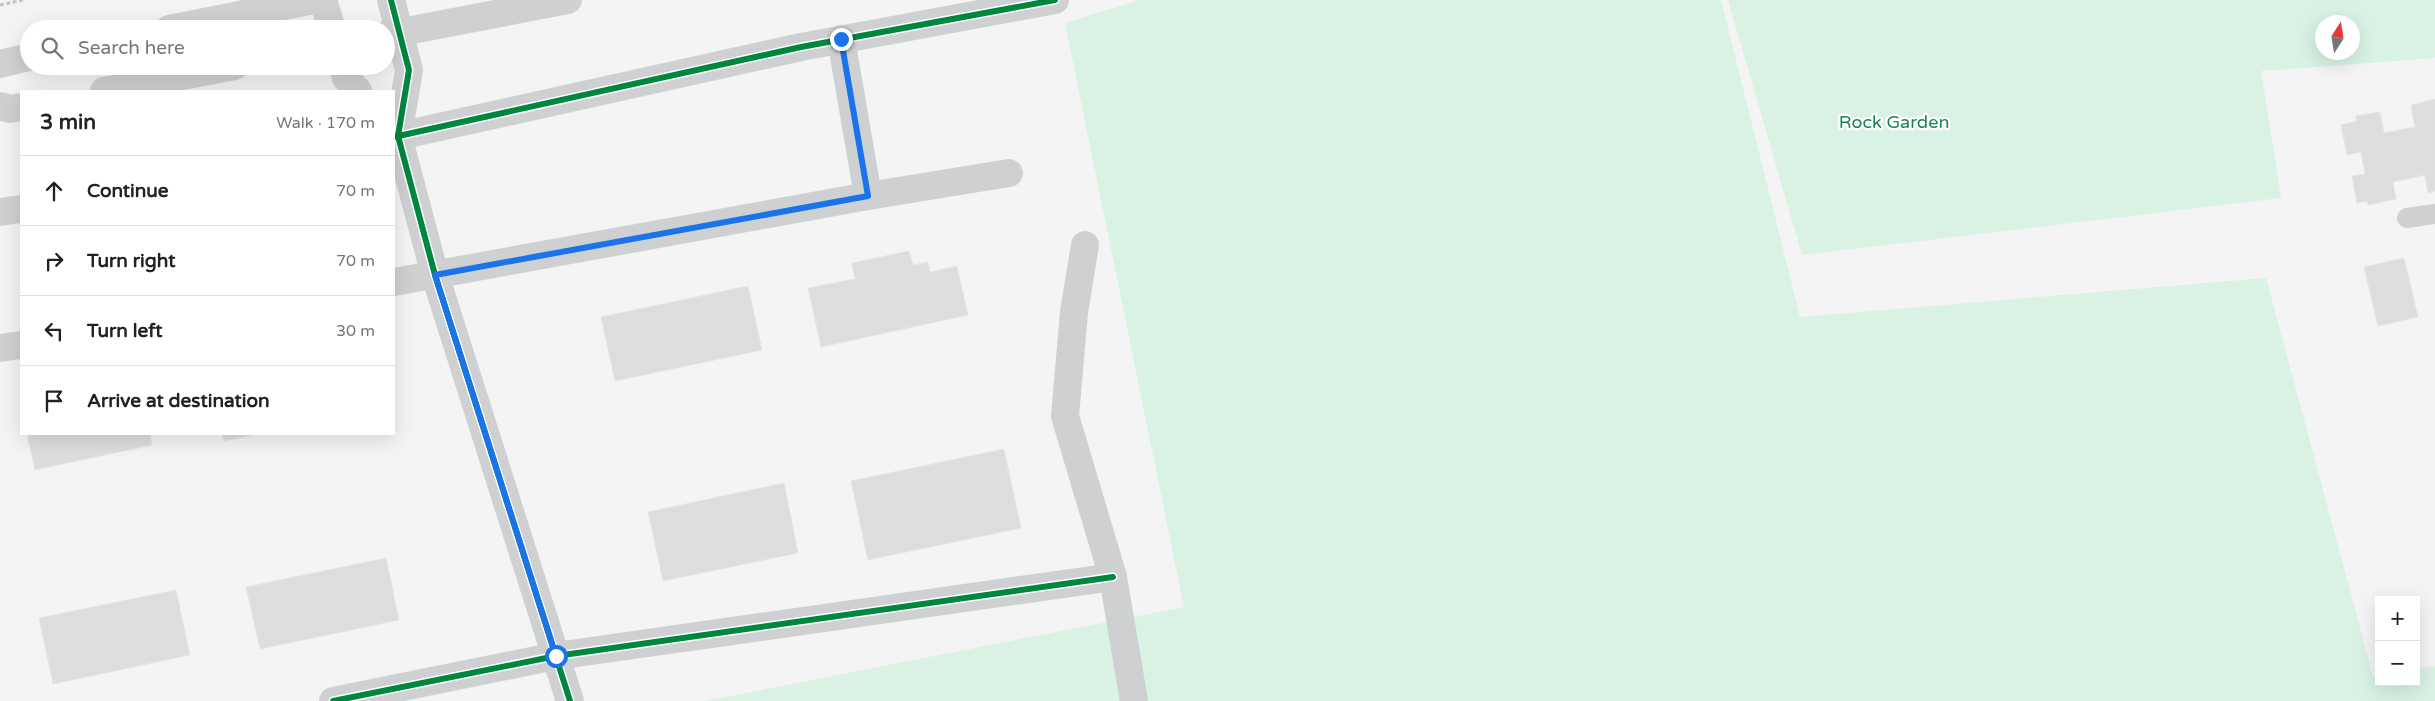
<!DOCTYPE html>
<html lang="en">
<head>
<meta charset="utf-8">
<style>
	:root { --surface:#fff; --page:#f6f6f6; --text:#222; --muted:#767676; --line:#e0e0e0 }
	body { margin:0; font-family:"Varela Round",sans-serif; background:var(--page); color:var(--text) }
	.controls { position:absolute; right:15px; bottom:15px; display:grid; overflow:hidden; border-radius:0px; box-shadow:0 5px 20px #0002 }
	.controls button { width:45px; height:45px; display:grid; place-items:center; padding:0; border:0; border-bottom:1px solid var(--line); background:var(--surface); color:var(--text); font:25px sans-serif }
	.compass { position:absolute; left:2315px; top:15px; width:45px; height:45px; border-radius:50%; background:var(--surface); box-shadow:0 5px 20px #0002; rotate:12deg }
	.stop { position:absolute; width:15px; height:15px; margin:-11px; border:4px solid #1a73e8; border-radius:50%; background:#fff }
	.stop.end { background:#1a73e8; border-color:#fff; box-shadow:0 1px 5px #0008 }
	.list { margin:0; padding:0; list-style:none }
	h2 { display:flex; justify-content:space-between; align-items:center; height:65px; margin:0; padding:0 20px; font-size:21px }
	h2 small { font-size:16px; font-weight:400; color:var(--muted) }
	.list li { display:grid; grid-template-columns:32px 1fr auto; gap:15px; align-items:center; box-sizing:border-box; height:70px; padding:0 20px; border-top:1px solid var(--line) }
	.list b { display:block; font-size:19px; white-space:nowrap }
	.list em { font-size:16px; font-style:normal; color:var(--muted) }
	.icon { flex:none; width:28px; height:28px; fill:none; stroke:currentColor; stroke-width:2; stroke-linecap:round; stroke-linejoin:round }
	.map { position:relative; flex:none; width:2435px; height:701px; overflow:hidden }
	.search { position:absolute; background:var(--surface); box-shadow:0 5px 20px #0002; left:20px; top:20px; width:375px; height:55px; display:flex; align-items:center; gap:12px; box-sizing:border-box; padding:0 18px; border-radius:28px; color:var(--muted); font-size:19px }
	.panel { position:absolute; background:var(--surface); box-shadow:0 5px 20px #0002; left:20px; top:90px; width:375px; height:345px; border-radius:0px }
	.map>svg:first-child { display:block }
	.green { fill:#d9f2e3; fill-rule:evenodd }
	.building { fill:#ddddde; stroke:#e5e6e7 }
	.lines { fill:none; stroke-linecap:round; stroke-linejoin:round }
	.path { stroke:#bcc7c4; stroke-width:3; stroke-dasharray:4 2.5; stroke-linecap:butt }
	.service { stroke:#ced0d2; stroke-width:20 }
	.minor { stroke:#ced0d2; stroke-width:28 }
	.tertiary { stroke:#ced0d2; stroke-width:28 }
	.cycleway-casing { stroke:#fff; stroke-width:9 }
	.cycleway { stroke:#00873e; stroke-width:6 }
	.route { stroke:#1a73e8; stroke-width:6 }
	.labels { text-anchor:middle; stroke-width:4.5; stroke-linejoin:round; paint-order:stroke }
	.park-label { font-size:18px; fill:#17864f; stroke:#fff }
</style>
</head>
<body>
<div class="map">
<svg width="2435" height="701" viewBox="0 0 2435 701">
	<rect width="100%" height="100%" fill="#f4f4f4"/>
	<g class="green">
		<polygon points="1140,0 1721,0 1800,317 2266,278 2373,676 2379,675 2379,682 2416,682 2416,669 2435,666 2435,701 705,701 1184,607 1065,23"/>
		<path d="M1728,0H2435V58L2261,71L2281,198L1802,255ZM2322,22H2352V52H2322Z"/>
	</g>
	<g class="building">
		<polygon points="2435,99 2435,191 2428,193 2425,175 2393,182 2396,199 2368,205 2367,201 2357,203 2352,176 2365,174 2361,152 2347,155 2341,125 2357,121 2355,116 2380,112 2384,133 2415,127 2411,105"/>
		<polygon points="909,251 913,265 928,262 930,272 957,266 968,315 821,347 808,288 855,279 852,263"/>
		<polygon points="2404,258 2418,317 2378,326 2364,267"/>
		<polygon points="748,286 762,350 615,381 601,317"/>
		<polygon points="27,434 150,434 152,445 35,470"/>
		<polygon points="222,434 258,434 224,441"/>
		<polygon points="1004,449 1021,528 868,560 851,481"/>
		<polygon points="784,483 798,553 663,581 648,512"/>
		<polygon points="386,558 399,620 260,649 246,587"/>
		<polygon points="176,590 190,655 53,684 39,618"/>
	</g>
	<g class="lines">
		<polyline class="path" points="0,5 23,0"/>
		<polyline class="service" points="2407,218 2435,214"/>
		<g class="minor">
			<polyline points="323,0 332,29"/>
			<polyline points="391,0 409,70 398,136 435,275 570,701"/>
			<polyline points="841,39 868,196"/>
			<polyline points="343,66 346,78 358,91"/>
			<polyline points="394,137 801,47 1055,0"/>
			<polyline points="0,212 21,209"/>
			<polyline points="1085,245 1074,312 1065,416 1113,577 1134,701"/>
			<polyline points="394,282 868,196 1009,173"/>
			<polyline points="0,348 21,345"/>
			<polyline points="333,701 556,656 1113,577"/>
		</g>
		<g class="tertiary">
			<polyline points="169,29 314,0"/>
			<polyline points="386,35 568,0"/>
			<polyline points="0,64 29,57"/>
			<polyline points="104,91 235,66"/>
			<polyline points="0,106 10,109 21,107"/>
		</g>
		<defs>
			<g id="cycleway">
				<polyline points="391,0 409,70 398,136 435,275 570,701"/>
				<polyline points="394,137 801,47 1055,0"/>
				<polyline points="333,701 556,656 1113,577"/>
			</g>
		</defs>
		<use href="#cycleway" class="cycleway-casing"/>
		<use href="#cycleway" class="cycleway"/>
	</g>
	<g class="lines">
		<polyline class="route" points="556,656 435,275 868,196 841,39"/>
	</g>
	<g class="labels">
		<g class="park-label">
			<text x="1894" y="128">Rock Garden</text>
		</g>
	</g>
</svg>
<div class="controls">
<button>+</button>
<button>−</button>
</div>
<svg class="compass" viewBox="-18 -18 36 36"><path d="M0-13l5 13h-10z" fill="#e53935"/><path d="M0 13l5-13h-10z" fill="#767676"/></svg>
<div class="stop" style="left:556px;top:656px"></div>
<div class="stop end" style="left:841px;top:39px"></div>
<div class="search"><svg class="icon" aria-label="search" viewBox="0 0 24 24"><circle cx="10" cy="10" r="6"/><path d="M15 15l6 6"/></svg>Search here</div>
<section class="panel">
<h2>3 min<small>Walk · 170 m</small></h2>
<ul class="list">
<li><svg class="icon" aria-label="ahead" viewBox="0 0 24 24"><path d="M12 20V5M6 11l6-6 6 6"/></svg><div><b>Continue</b></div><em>70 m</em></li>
<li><svg class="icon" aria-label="right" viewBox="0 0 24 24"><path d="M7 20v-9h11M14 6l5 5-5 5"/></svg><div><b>Turn right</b></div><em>70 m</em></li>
<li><svg class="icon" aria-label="left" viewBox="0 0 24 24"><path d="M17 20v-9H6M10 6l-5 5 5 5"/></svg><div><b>Turn left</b></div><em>30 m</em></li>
<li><svg class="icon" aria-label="arrive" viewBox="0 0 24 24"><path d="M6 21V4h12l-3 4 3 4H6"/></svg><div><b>Arrive at destination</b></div></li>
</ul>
</section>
</div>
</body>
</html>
